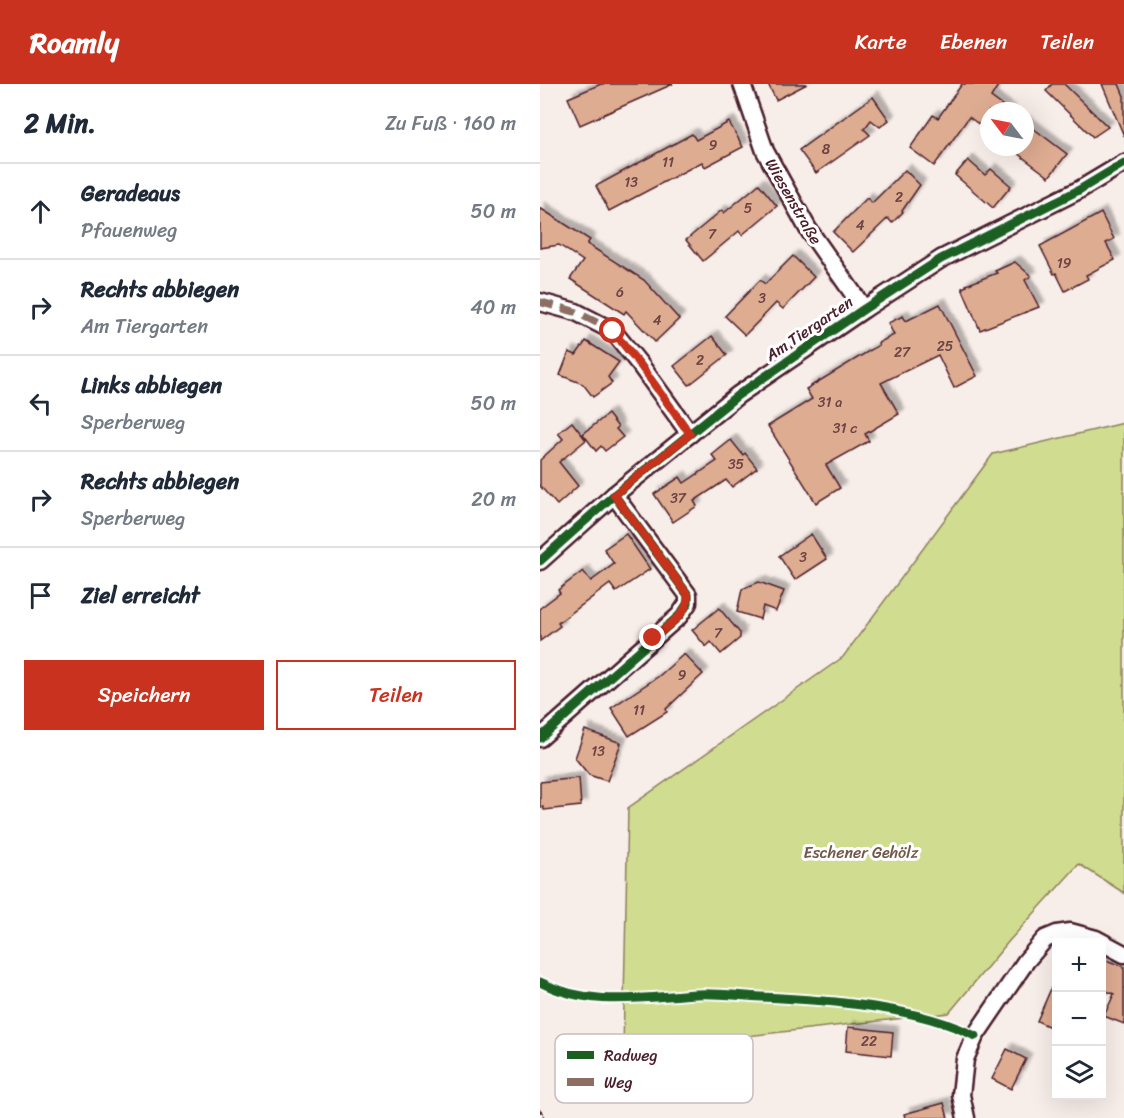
<!DOCTYPE html>
<html lang="de">
<head>
<meta charset="utf-8">
<style>
	:root { --surface:#fff; --page:#f6f6f7; --text:#1f2937; --muted:#747a83; --line:#e0e1e3; --accent:#c8321e }
	body { margin:0; font-family:Sriracha,sans-serif; background:var(--page); color:var(--text) }
	.controls { position:absolute; right:18px; bottom:18px; display:grid; overflow:hidden; border-radius:0px; box-shadow:0 6px 24px #0002 }
	.controls button { width:54px; height:54px; display:grid; place-items:center; padding:0; border:0; border-bottom:2px solid var(--line); background:var(--surface); color:var(--text); font:30px sans-serif }
	.compass { position:absolute; left:440px; top:18px; width:54px; height:54px; border-radius:50%; background:var(--surface); box-shadow:0 6px 24px #0002; rotate:302deg }
	.stop { position:absolute; width:18px; height:18px; margin:-14px; border:4px solid #c8321e; border-radius:50%; background:#fff }
	.stop.end { background:#c8321e; border-color:#fff; box-shadow:0 2px 6px #0008 }
	.list { margin:0; padding:0; list-style:none }
	h2 { display:flex; justify-content:space-between; align-items:center; height:78px; margin:0; padding:0 24px; font-size:26px }
	h2 small { font-size:20px; font-weight:400; color:var(--muted) }
	.list li { display:grid; grid-template-columns:39px 1fr auto; gap:18px; align-items:center; box-sizing:border-box; height:96px; padding:0 24px; border-top:2px solid var(--line) }
	.list b { display:block; font-size:22px; white-space:nowrap }
	.list p { margin:0; font-size:20px; white-space:nowrap; color:var(--muted) }
	.list em { font-size:20px; font-style:normal; color:var(--muted) }
	.actions { display:flex; gap:12px; padding:18px 24px }
	.actions a { flex:1; padding:14px 0; border:2px solid var(--accent); border-radius:0px; text-align:center; font-size:21px; color:var(--accent) }
	.actions .main { background:var(--accent); color:#fff }
	.icon { flex:none; width:33px; height:33px; fill:none; stroke:currentColor; stroke-width:2; stroke-linecap:round; stroke-linejoin:round }
	.map { position:relative; flex:none; width:584px; height:1034px; overflow:hidden }
	header { display:flex; align-items:center; gap:36px; box-sizing:border-box; height:84px; padding:0 30px; background:var(--accent); color:#fff }
	header strong { font-size:28px }
	nav { display:flex; gap:33px; margin-inline-start:auto; font-size:21px }
	main { display:flex }
	aside { flex:1; background:var(--surface) }
	.map>svg:first-child { display:block }
	.green { fill:#d0dc8f; stroke:#8d7e5d; stroke-width:1.5 }
	.building { fill:#deac91; stroke:#4a1f2b; stroke-width:1.5; filter:url(#shadow) }
	.lines { fill:none; stroke-linecap:round; stroke-linejoin:round }
	.street-casing { stroke:#4a1f2b; stroke-width:21 }
	.street { stroke:#fff; stroke-width:16 }
	.rail-casing { stroke:#4a1f2b; stroke-width:7 }
	.rail { stroke:#fff; stroke-width:4.5; stroke-dasharray:14; stroke-linecap:butt }
	.quiet { stroke:#8d6e63; stroke-width:8; stroke-dasharray:15 8; stroke-linecap:butt }
	.cycleway-casing { stroke:#fff; stroke-width:13 }
	.cycleway { stroke:#1b5e20; stroke-width:9 }
	.route { stroke:#c8321e; stroke-width:8 }
	.labels { text-anchor:middle; stroke-width:6; stroke-linejoin:round; paint-order:stroke }
	.number-label { font-size:14px; fill:#6f4244 }
	.street-label { font-size:16px; fill:#4a1f2b; stroke:#fff }
	.park-label { font-size:16px; fill:#725849; stroke:#fff }
	.key { fill:#fff; stroke:#c9bcbf; stroke-width:1.5 }
	.key-label { font-size:16px; fill:#4a1f2b }
</style>
</head>
<body>
<header>
<strong>Roamly</strong>
<nav><a>Karte</a><a>Ebenen</a><a>Teilen</a></nav>
</header>
<main>
<aside>
<h2>2 Min.<small>Zu Fuß · 160 m</small></h2>
<ul class="list">
<li><svg class="icon" aria-label="ahead" viewBox="0 0 24 24"><path d="M12 20V5M6 11l6-6 6 6"/></svg><div><b>Geradeaus</b><p>Pfauenweg</p></div><em>50 m</em></li>
<li><svg class="icon" aria-label="right" viewBox="0 0 24 24"><path d="M7 20v-9h11M14 6l5 5-5 5"/></svg><div><b>Rechts abbiegen</b><p>Am Tiergarten</p></div><em>40 m</em></li>
<li><svg class="icon" aria-label="left" viewBox="0 0 24 24"><path d="M17 20v-9H6M10 6l-5 5 5 5"/></svg><div><b>Links abbiegen</b><p>Sperberweg</p></div><em>50 m</em></li>
<li><svg class="icon" aria-label="right" viewBox="0 0 24 24"><path d="M7 20v-9h11M14 6l5 5-5 5"/></svg><div><b>Rechts abbiegen</b><p>Sperberweg</p></div><em>20 m</em></li>
<li><svg class="icon" aria-label="arrive" viewBox="0 0 24 24"><path d="M6 21V4h12l-3 4 3 4H6"/></svg><div><b>Ziel erreicht</b></div></li>
</ul>
<div class="actions"><a class="main">Speichern</a><a>Teilen</a></div>
</aside>
<div class="map">
<svg width="584" height="1034" viewBox="0 0 584 1034">
	<defs>
		<filter id="shadow"><feDropShadow dx="5.5" dy="-5.5" stdDeviation="1.5" flood-color="#0004"/></filter>
	</defs>
	<rect width="100%" height="100%" fill="#f8eee9"/>
	<filter id="ink" filterUnits="userSpaceOnUse"><feTurbulence type="fractalNoise" baseFrequency=".0167" numOctaves="2"/><feDisplacementMap in="SourceGraphic" scale="12" xChannelSelector="R" yChannelSelector="G"/><feConvolveMatrix kernelMatrix="1 2 1 2 8 2 1 2 1" color-interpolation-filters="sRGB"/></filter>
	<g filter="url(#ink)">
		<polygon class="green" points="584,339 584,809 539,780 469,857 409,929 83,966 88,724 303,573 453,370"/>
		<g class="building">
			<polygon points="61,0 133,0 40,41 28,14"/>
			<polygon points="228,0 267,0 236,16"/>
			<polygon points="422,0 459,0 451,13 470,27 449,27 449,48 429,33 394,82 370,64 393,31 398,34"/>
			<polygon points="512,0 524,0 568,43 553,53 506,7"/>
			<polygon points="562,0 579,0 584,12 584,52"/>
			<polygon points="333,13 349,36 340,43 331,36 324,45 330,51 276,89 259,66"/>
			<polygon points="189,38 203,63 165,83 162,78 69,127 56,102 152,50 156,56"/>
			<polygon points="485,38 527,70 509,93 469,63 485,63"/>
			<polygon points="428,76 445,91 451,85 471,102 453,124 415,91"/>
			<polygon points="365,86 380,101 362,127 363,128 352,139 348,134 313,168 293,148 327,114 332,119"/>
			<polygon points="219,100 237,122 202,151 199,147 163,177 146,156 182,126 184,129"/>
			<polygon points="0,124 50,156 47,160 104,196 139,235 115,258 86,227 84,230 30,195 43,177 19,161 0,164"/>
			<polygon points="561,129 574,155 566,159 575,176 546,191 548,195 525,207 516,189 514,190 500,162"/>
			<polygon points="253,172 274,193 243,225 236,219 205,251 185,232 220,196 225,200"/>
			<polygon points="475,178 491,192 485,196 499,223 440,246 422,204 427,202 426,201 457,189 455,187"/>
			<polygon points="400,220 437,292 414,304 398,271 341,299 359,330 325,350 329,357 286,381 300,404 276,419 228,342 272,315 266,305 339,261 338,259 354,251 348,239 363,232 366,237"/>
			<polygon points="172,252 187,271 149,301 134,282"/>
			<polygon points="46,257 79,278 68,293 72,299 53,313 43,300 20,291 29,268 36,271"/>
			<polygon points="68,330 78,343 76,345 83,353 65,367 61,362 56,367 43,350"/>
			<polygon points="32,338 46,356 19,378 38,402 17,421 0,402 0,376 23,355 18,349"/>
			<polygon points="191,356 203,371 205,369 217,384 192,403 186,396 154,417 157,422 133,438 114,410 140,393 144,399 177,377 172,371"/>
			<polygon points="86,450 110,485 76,508 70,500 18,539 20,542 0,557 0,524 20,509 18,506 43,487 51,497 74,480 64,465"/>
			<polygon points="271,450 287,475 255,496 239,472"/>
			<polygon points="219,498 244,507 236,527 223,522 220,535 197,528 202,505"/>
			<polygon points="179,524 200,549 200,554 181,570 171,558 166,563 152,546"/>
			<polygon points="144,570 163,590 126,625 127,628 89,652 71,624 119,592"/>
			<polygon points="45,646 81,659 67,697 49,691 35,674"/>
			<polygon points="39,694 41,722 4,726 3,723 0,723 0,698"/>
			<polygon points="561,874 584,883 584,940 564,932 574,910 561,905"/>
			<polygon points="516,893 516,928 510,943 497,937"/>
			<polygon points="308,943 353,948 351,972 306,967"/>
			<polygon points="467,965 486,975 471,1005 452,995"/>
			<polygon points="404,1019 408,1034 365,1034 364,1030"/>
		</g>
		<g class="lines">
			<defs>
				<g id="street">
					<polyline points="202,0 225,67 268,145 324,225"/>
					<polyline points="0,218 36,228 73,247 101,282 150,350"/>
					<polyline points="0,477 74,411 198,311 324,225 401,175 539,106 584,79"/>
					<polyline points="0,654 139,532 148,519 148,511 74,411"/>
					<polyline points="426,1034 421,1011 425,975 435,952 486,877 505,855 517,850 530,848 556,855 584,870"/>
				</g>
			</defs>
			<use href="#street" class="street-casing"/>
			<use href="#street" class="street"/>
			<defs>
				<polyline id="rail" points="0,1029 1,1034"/>
			</defs>
			<use href="#rail" class="rail-casing"/>
			<use href="#rail" class="rail"/>
			<polyline class="quiet" points="0,218 36,228 73,247 101,282 150,350"/>
			<defs>
				<g id="cycleway">
					<polyline points="0,477 74,411 198,311 324,225 401,175 539,106 584,79"/>
					<polyline points="0,654 139,532 148,519 148,511 74,411"/>
					<path d="M0,898C50,924 103,913 157,910C178,909 200,912 221,913C287,916 376,922 435,952"/>
				</g>
			</defs>
			<use href="#cycleway" class="cycleway-casing"/>
			<use href="#cycleway" class="cycleway"/>
		</g>
	</g>
	<g class="lines" filter="url(#ink)">
		<path class="route" d="M73,247L101,282L150,350L74,411L148,511C149,530 127,542 113,554"/>
	</g>
	<g class="labels">
		<g class="number-label">
			<text x="173" y="66">9</text>
			<text x="286" y="70">8</text>
			<text x="128" y="83">11</text>
			<text x="91" y="103">13</text>
			<text x="359" y="118">2</text>
			<text x="208" y="129">5</text>
			<text x="320" y="146">4</text>
			<text x="172" y="155">7</text>
			<text x="524" y="184">19</text>
			<text x="80" y="213">6</text>
			<text x="222" y="219">3</text>
			<text x="117" y="241">4</text>
			<text x="405" y="267">25</text>
			<text x="362" y="273">27</text>
			<text x="160" y="281">2</text>
			<text x="290" y="323">31 a</text>
			<text x="305" y="349">31 c</text>
			<text x="196" y="385">35</text>
			<text x="138" y="419">37</text>
			<text x="263" y="478">3</text>
			<text x="178" y="554">7</text>
			<text x="142" y="596">9</text>
			<text x="99" y="631">11</text>
			<text x="58" y="672">13</text>
			<text x="329" y="962">22</text>
		</g>
		<g class="street-label">
			<text transform="translate(254 117) rotate(60)" y="6">Wiesenstraße</text>
			<text transform="translate(269 244) rotate(-34)" y="6">Am Tiergarten</text>
		</g>
		<g class="park-label">
			<text x="321" y="774">Eschener Gehölz</text>
		</g>
	</g>
	<rect x="15" y="950" width="198" height="69" rx="9" class="key"/>
	<rect x="27" y="967" width="27" height="8" fill="#1b5e20"/>
	<rect x="27" y="994" width="27" height="8" fill="#8d6e63"/>
	<g class="key-label">
		<text x="64" y="977">Radweg</text>
		<text x="64" y="1004">Weg</text>
	</g>
</svg>
<div class="controls">
<button>+</button>
<button>−</button>
<button><svg class="icon" aria-label="layers" viewBox="0 0 24 24"><path d="M12 4l9 5-9 5-9-5zM3 14l9 5 9-5"/></svg></button>
</div>
<svg class="compass" viewBox="-18 -18 36 36"><path d="M0-13l5 13h-10z" fill="#e53935"/><path d="M0 13l5-13h-10z" fill="#747a83"/></svg>
<div class="stop" style="left:73px;top:247px"></div>
<div class="stop end" style="left:113px;top:554px"></div>
</div>
</main>
</body>
</html>
